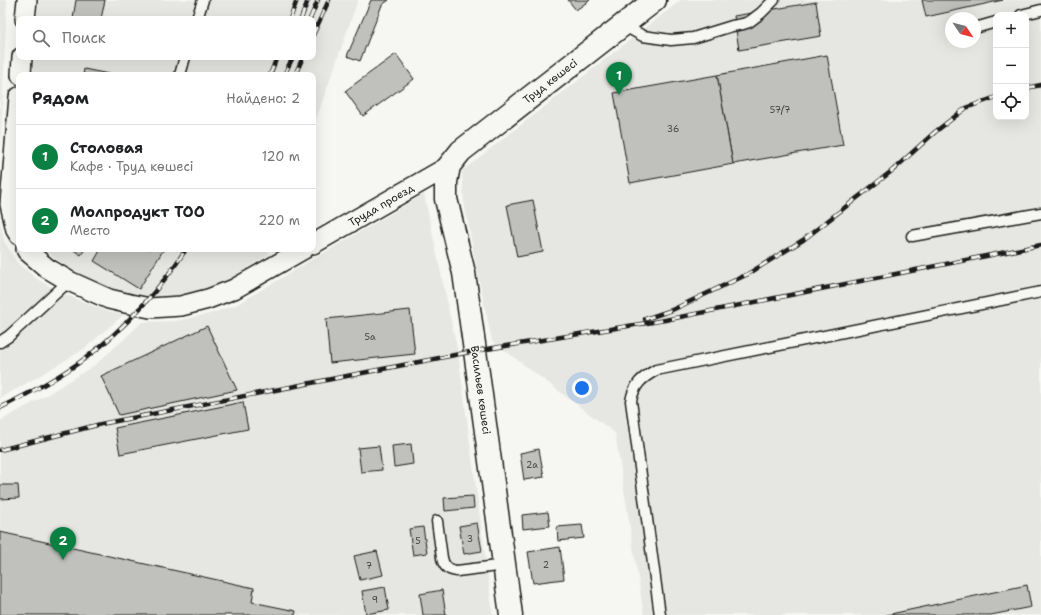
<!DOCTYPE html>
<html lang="ru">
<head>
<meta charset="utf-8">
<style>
	:root { --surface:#fff; --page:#f6f6f6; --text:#202124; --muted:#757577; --line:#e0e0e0; --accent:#0b8043 }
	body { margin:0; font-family:"Shantell Sans",sans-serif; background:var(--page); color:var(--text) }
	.controls { position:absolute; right:12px; top:12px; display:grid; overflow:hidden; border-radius:8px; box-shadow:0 4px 16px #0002 }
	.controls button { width:36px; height:36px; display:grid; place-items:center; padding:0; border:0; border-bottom:1px solid var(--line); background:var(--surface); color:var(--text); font:20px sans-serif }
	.compass { position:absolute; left:945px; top:12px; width:36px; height:36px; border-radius:50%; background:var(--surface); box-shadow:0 4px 16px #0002; rotate:125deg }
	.you { position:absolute; left:582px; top:388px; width:14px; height:14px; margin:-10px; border:3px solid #fff; border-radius:50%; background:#1a73e8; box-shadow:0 0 0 6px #1a73e833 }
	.badge { display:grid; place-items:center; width:26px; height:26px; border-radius:50%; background:var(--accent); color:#fff; font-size:13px; font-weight:700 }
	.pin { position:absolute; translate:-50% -33px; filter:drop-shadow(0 1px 2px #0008) }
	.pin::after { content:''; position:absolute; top:21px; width:14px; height:12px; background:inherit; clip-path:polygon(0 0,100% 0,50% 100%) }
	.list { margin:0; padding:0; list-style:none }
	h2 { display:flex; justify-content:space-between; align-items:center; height:52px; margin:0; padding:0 16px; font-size:17px }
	h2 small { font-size:13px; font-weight:400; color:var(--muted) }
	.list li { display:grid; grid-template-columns:26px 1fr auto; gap:12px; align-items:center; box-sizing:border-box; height:64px; padding:0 16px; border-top:1px solid var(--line) }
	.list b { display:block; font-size:15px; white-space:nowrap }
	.list p { margin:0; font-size:13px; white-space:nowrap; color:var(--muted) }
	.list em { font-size:13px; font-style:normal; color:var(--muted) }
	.icon { flex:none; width:22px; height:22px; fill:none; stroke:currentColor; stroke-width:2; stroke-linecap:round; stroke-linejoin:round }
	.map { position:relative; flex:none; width:1041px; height:615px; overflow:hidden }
	.search { position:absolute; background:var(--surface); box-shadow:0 4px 16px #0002; left:16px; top:16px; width:300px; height:44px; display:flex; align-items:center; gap:10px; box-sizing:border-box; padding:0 14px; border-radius:8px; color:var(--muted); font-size:15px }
	.panel { position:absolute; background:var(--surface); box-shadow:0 4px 16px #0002; left:16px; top:72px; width:300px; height:180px; border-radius:8px }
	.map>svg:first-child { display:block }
	.built { fill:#e6e6e2; fill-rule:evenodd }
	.building { fill:#c0c0bd; stroke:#1c1c1c }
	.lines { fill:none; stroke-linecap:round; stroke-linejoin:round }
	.lane-casing { stroke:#1c1c1c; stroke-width:13 }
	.street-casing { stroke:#1c1c1c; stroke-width:22 }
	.secondary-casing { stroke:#1c1c1c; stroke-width:25 }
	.lane { stroke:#f6f6f2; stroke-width:10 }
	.street { stroke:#f6f6f2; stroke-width:19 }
	.secondary { stroke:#f6f6f2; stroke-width:22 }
	.rail-casing { stroke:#1c1c1c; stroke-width:4.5 }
	.rail { stroke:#f6f6f2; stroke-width:3; stroke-dasharray:9; stroke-linecap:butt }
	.labels { text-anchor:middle; stroke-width:3; stroke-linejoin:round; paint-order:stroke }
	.number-label { font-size:9px; fill:#454544 }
	.street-label { font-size:11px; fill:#1c1c1c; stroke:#f6f6f2 }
</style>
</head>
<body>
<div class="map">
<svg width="1041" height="615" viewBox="0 0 1041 615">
	<rect width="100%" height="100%" fill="#f6f6f2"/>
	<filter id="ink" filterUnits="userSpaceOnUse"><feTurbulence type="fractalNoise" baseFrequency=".025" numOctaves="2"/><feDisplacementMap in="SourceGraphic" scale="8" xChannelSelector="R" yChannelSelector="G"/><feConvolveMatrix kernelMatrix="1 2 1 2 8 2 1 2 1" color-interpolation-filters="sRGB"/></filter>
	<g filter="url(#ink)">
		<g class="built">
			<polygon points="0,0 7,0 0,151"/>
			<polygon points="39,0 358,0 313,128 313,75 33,75 34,57 313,57 313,19 37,19"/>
			<path d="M681,0H1041V615H644L615,433L492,341L478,275L464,202L462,171ZM996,15H1026V117H996ZM951,18H975V42H951Z"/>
			<polygon points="424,194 458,353 493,615 0,615 0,421 45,396 95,365 122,341 142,322 176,321 209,314 236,305"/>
			<polygon points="0,220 4,241 17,263 40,281 64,294 106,311 123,315 84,349 34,379 0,398"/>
			<polygon points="45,249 270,249 268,255 231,278 204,289 178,296 155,299 135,296 113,289 74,271 54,258"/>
		</g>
		<g class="building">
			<polygon points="76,0 105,0 101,19 73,19"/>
			<polygon points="371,0 389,0 382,5 360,61 347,56"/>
			<polygon points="568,0 590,0 576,10"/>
			<polygon points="922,0 1003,0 926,17"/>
			<polygon points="816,2 821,36 739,50 734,16"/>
			<polygon points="396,54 414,79 363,116 345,91"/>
			<polygon points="827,55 843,145 733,164 717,75"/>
			<polygon points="84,69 114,75 83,75"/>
			<polygon points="717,75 733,164 630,183 614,93"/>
			<polygon points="533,200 543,252 517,257 507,205"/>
			<polygon points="72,249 85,249 81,255"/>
			<polygon points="101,249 164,249 139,289 94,261"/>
			<polygon points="410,310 415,354 330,363 326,319"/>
			<polygon points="207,326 237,390 119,415 101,376"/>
			<polygon points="243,402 248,429 120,454 115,428"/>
			<polygon points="411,444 413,464 394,467 392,446"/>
			<polygon points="379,446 382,470 361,472 358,448"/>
			<polygon points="539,449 544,477 524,480 520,453"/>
			<polygon points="0,485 18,485 19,498 0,499"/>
			<polygon points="473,496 474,508 445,511 444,498"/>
			<polygon points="548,512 550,526 523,529 522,515"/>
			<polygon points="477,523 482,551 464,554 459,526"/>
			<polygon points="582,525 584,538 558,541 557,527"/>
			<polygon points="423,527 427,553 413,555 409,529"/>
			<polygon points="0,532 254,588 252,602 296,611 295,615 0,615"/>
			<polygon points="560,547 564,579 533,583 528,552"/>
			<polygon points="377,551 383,575 360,580 354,556"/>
			<polygon points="1027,585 1031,607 991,615 886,615"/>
			<polygon points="385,587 389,610 366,614 362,591"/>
			<polygon points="442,590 446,615 423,615 420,594"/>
		</g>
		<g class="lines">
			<defs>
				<g id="lane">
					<polyline points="1021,15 1041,10"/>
					<polyline points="197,19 203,0"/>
					<polyline points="625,23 632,30 643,36 671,40 693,38 732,26 743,24 749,22 761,13 774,0"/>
					<polyline points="975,28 996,22"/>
					<polyline points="180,75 185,57"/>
					<polyline points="912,236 1041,213"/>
					<polyline points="0,342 9,336 69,281"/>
					<path d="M437,521L442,558C444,567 448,570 457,571L505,565"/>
					<path d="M660,615L631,401C634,384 642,378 656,370L1041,292"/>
				</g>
				<g id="street">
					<polyline points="25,19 27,0"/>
					<polyline points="21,75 22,57"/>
					<polyline points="19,97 10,204 16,230 19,235"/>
					<polyline points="313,244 449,166"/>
					<polyline points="26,249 27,251 47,268 69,281 109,299 130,304 150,308 181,306 208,299 234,289 304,249"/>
				</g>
				<polyline id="secondary" points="511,615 475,351 464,273 446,199 446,182 449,166 461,151 655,0"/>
			</defs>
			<use href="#lane" class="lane-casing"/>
			<use href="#street" class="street-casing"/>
			<use href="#secondary" class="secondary-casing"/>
			<use href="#lane" class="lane"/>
			<use href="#street" class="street"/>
			<use href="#secondary" class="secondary"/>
			<defs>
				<g id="rail">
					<polyline points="290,19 297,0"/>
					<polyline points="301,19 308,0"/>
					<polyline points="310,19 318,0"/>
					<polyline points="313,35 329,0"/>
					<polyline points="270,75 277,57"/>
					<polyline points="284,75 293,57"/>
					<polyline points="295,75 303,57"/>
					<polyline points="1026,88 1041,85"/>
					<polyline points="645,319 672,310 748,274 803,240 893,170 935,132 966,108 996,97"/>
					<path d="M0,408C30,393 60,377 87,357C123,330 162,287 186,249"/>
					<polyline points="0,450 101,424 475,351 665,320 1041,245"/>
				</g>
			</defs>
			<use href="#rail" class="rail-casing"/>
			<use href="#rail" class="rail"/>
		</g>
	</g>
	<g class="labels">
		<g class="number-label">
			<text x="780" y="113">57/7</text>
			<text x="673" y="132">36</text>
			<text x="370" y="340">5а</text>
			<text x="532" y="468">2а</text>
			<text x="470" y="542">3</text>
			<text x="418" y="544">5</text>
			<text x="546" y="568">2</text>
			<text x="369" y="569">7</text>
			<text x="375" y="603">9</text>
		</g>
		<g class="street-label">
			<text transform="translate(550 81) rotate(-38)" y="4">Труд көшесі</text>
			<text transform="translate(381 205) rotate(-30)" y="4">Труда проезд</text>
			<text transform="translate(481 390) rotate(82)" y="4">Васильев көшесі</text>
		</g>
	</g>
</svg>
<div class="controls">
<button>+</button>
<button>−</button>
<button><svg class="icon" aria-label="locate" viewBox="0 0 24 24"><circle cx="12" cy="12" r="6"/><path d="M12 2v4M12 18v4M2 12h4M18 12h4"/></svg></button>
</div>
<svg class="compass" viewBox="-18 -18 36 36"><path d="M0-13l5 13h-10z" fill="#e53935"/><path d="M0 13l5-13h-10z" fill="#757577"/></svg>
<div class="you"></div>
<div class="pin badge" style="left:619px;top:95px">1</div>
<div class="pin badge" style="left:63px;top:560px">2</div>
<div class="search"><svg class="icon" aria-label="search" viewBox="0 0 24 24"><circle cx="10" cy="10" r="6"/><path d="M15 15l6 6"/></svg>Поиск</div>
<section class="panel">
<h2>Рядом<small>Найдено: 2</small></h2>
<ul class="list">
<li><span class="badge">1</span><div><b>Столовая</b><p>Кафе · Труд көшесі</p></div><em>120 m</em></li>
<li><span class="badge">2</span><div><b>Молпродукт ТОО</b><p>Место</p></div><em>220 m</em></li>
</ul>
</section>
</div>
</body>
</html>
